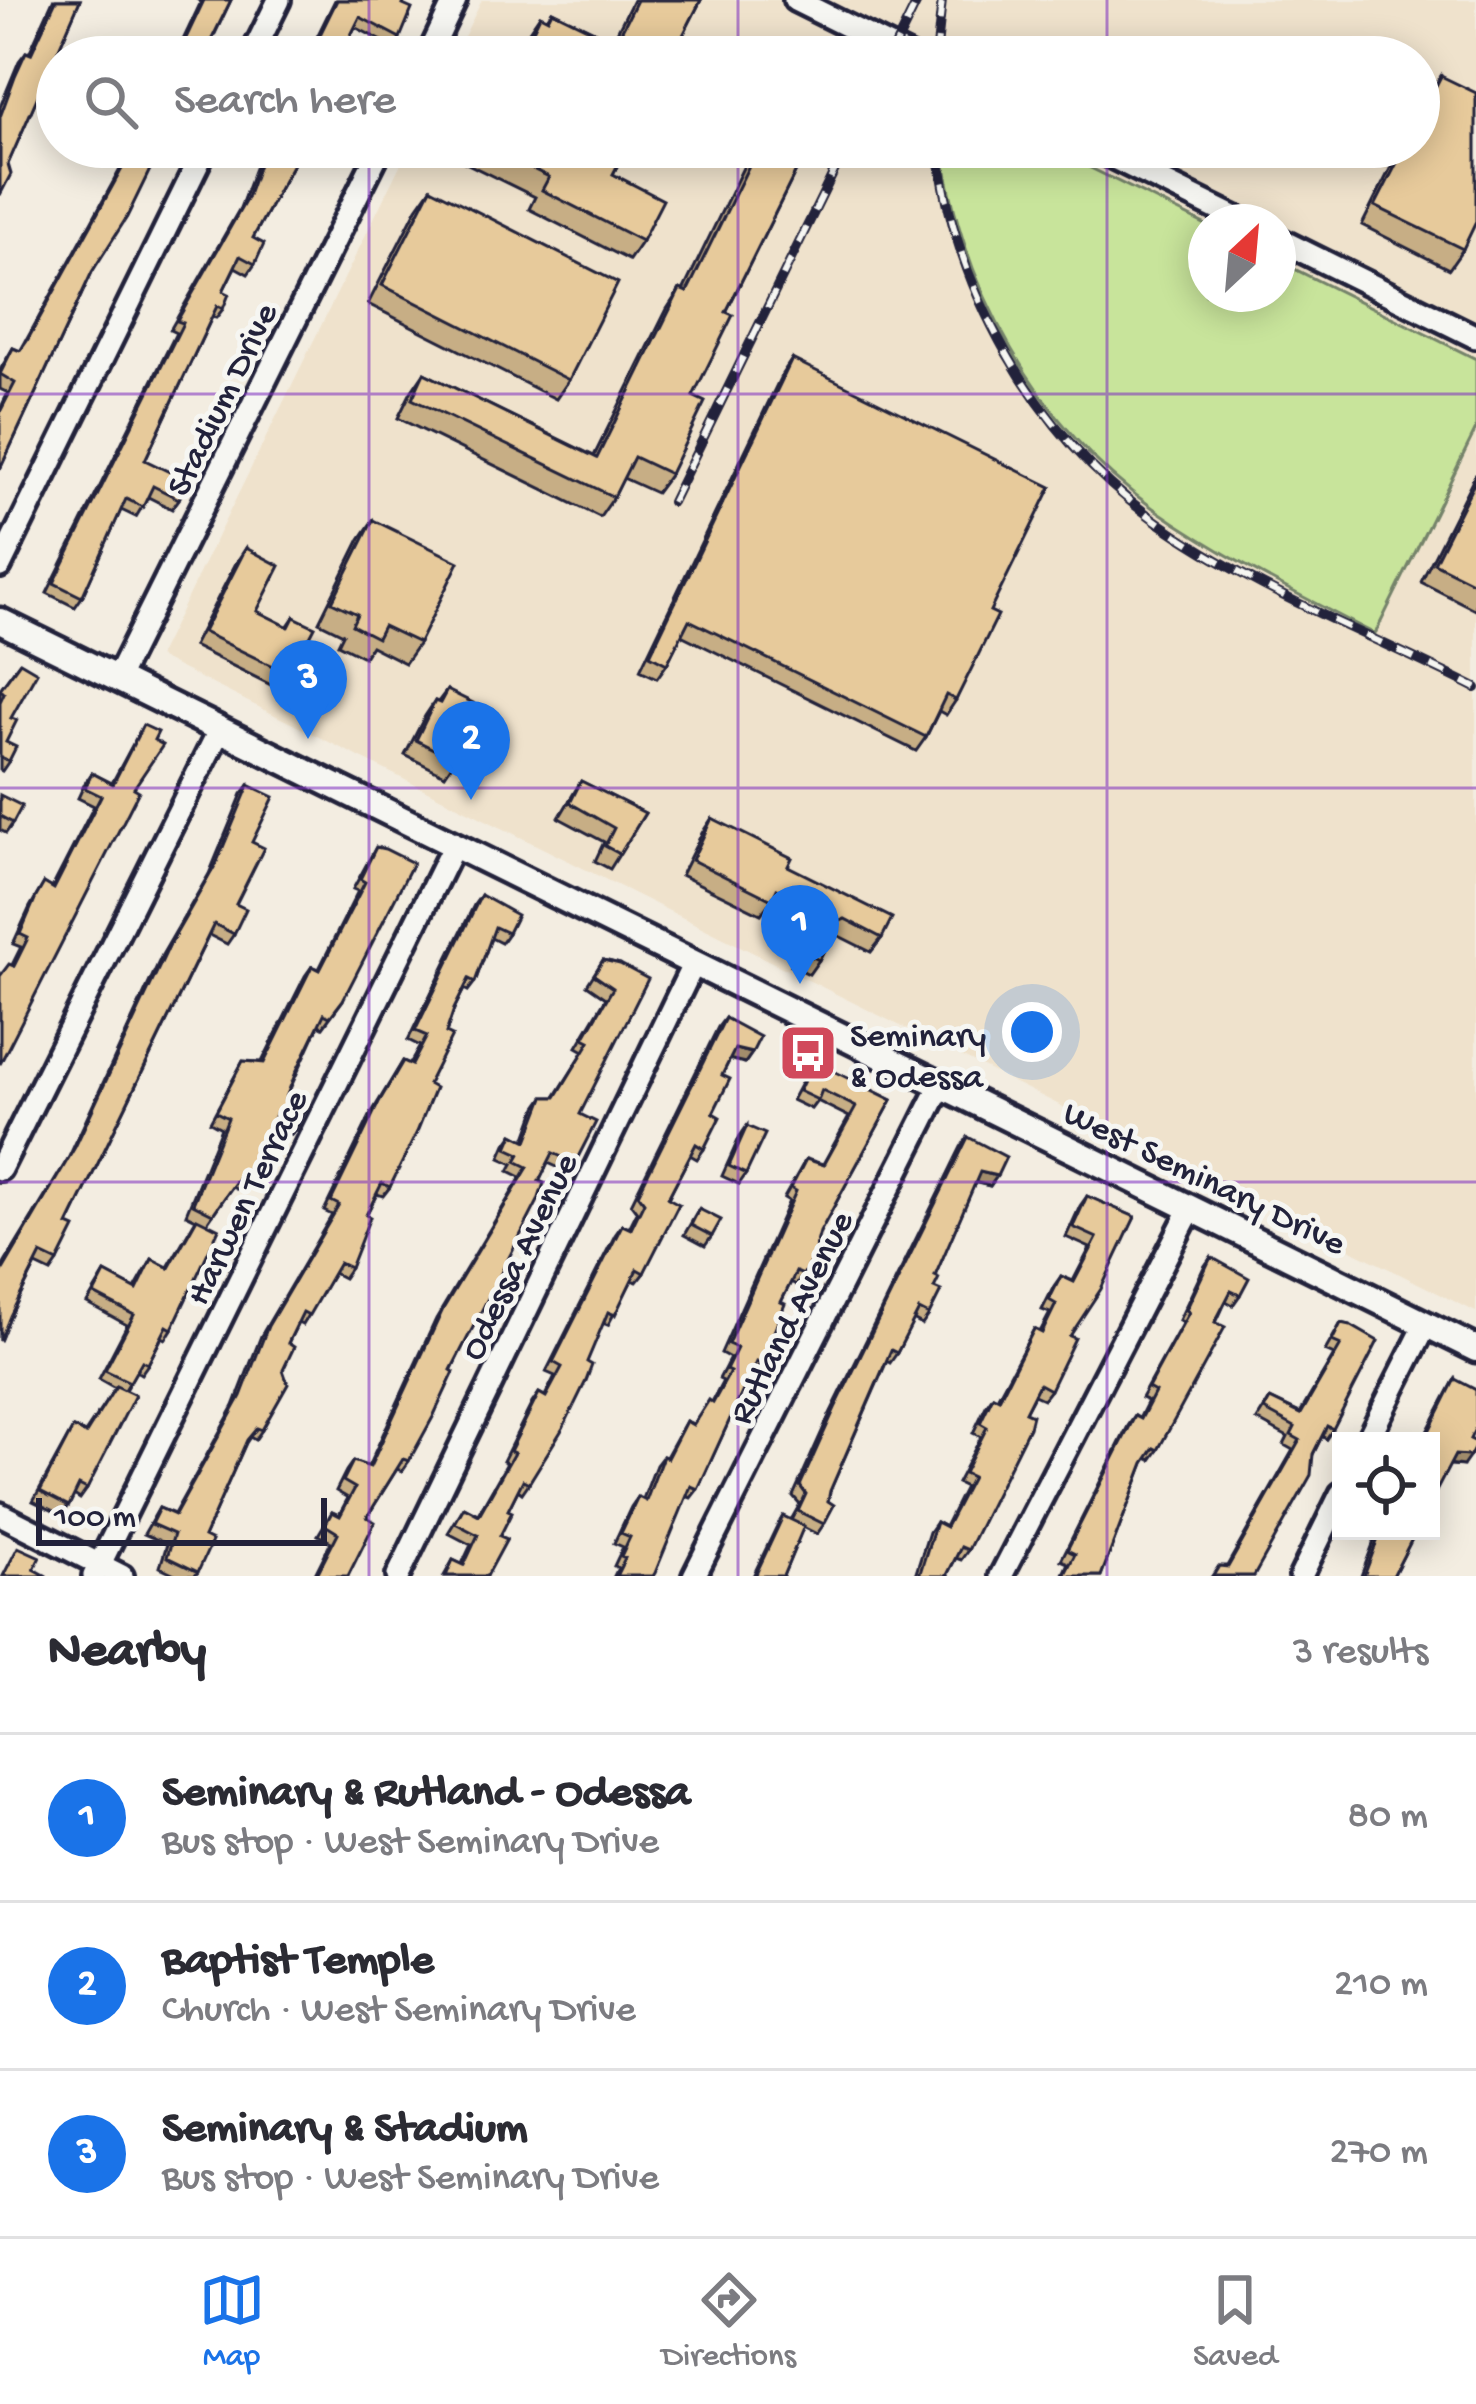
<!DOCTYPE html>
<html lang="en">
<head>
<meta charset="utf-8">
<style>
	:root { --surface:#fff; --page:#f7f7f7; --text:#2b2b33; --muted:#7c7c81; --line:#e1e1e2; --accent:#1a73e8 }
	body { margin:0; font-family:"Gochi Hand",sans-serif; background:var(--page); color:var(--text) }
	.controls { position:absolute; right:36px; bottom:36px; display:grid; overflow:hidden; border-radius:0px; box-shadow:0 6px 30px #0003 }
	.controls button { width:108px; height:108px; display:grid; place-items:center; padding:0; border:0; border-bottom:3px solid var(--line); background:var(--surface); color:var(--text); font:60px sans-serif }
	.compass { position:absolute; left:1188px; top:204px; width:108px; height:108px; border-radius:50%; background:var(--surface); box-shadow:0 6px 30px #0003; rotate:26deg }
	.scale { position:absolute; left:36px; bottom:30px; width:291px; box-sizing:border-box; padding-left:12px; border:6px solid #22223b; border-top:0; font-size:33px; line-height:42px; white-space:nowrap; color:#22223b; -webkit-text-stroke:9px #f6f6f2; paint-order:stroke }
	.you { position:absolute; left:1032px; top:1032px; width:42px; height:42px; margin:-30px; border:9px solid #fff; border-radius:50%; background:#1a73e8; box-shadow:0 0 0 18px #1a73e833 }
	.badge { display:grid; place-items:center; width:78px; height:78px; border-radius:50%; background:var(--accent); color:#fff; font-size:39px; font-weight:700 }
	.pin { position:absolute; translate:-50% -99px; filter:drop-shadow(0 3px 6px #0008) }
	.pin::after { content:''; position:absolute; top:63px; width:42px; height:36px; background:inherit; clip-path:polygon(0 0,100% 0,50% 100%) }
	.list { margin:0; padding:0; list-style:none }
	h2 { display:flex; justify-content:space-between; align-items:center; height:156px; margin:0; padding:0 48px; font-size:51px }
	h2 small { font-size:39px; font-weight:400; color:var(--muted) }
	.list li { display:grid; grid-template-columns:78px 1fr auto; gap:36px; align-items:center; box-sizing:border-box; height:168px; padding:0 48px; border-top:3px solid var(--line) }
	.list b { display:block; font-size:45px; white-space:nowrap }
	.list p { margin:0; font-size:39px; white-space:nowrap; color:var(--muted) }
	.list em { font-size:39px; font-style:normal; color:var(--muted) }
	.icon { flex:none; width:66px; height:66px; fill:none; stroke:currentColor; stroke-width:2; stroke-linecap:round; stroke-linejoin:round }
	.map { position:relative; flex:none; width:1476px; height:1576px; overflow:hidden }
	.search { position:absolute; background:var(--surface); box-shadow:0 6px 30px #0003; left:36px; right:36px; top:36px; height:132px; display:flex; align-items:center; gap:30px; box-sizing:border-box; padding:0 42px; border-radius:66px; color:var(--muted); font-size:45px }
	.sheet { height:660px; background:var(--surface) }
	nav { display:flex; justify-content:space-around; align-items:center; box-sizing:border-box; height:168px; border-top:3px solid var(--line); background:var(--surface); font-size:33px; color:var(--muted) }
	nav a { display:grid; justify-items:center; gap:6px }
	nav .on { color:var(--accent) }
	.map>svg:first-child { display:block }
	.built { fill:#efe2cc; fill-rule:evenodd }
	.green { fill:#c8e49b; stroke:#75836b; stroke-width:3 }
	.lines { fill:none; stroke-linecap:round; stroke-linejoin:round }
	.minor-casing { stroke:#22223b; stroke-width:30 }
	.major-casing { stroke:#22223b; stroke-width:33 }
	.minor { stroke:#f6f6f2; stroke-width:21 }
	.major { stroke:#f6f6f2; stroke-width:24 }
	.rail-casing { stroke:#22223b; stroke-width:10 }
	.rail { stroke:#f6f6f2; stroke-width:6; stroke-dasharray:18; stroke-linecap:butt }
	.wall { fill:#c7ae85; stroke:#22223b; stroke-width:3 }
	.shaded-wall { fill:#a28d6c; stroke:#22223b; stroke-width:3 }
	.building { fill:#e7ca9b; stroke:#22223b; stroke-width:3 }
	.grid { fill:none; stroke:#7b2cbf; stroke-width:3; stroke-opacity:0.55 }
	.labels { text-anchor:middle; stroke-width:10; stroke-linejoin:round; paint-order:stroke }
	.street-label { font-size:36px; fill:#22223b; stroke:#f6f6f2 }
	.poi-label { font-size:36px; fill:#22223b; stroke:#f6f6f2; text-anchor:start }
</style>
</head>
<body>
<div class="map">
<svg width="1476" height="1576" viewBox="0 0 1476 1576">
	<rect width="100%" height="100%" fill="#f3ede1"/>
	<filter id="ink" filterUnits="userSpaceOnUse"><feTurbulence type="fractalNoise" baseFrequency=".00833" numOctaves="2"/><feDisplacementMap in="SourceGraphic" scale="24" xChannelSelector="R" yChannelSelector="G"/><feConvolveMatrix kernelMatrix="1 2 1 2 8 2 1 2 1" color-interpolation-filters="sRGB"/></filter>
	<g filter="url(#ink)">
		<path class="built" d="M482,0H1476V1312L158,657L409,147H1419V57H454ZM1206,222H1278V294H1206Z"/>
		<path class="green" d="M942,147H1048L1206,225V294H1278V261L1476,359V429L1375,634C1299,595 1223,557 1153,508C1037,426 961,285 942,147Z"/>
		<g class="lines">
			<defs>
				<g id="minor">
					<polyline points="795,0 910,57"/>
					<polyline points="251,57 279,0"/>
					<polyline points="428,57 455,0"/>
					<polyline points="1092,147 1244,222"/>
					<polyline points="1278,239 1476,337"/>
					<polyline points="0,566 206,147"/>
					<polyline points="117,678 381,147"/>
					<polyline points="0,1169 220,729"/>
					<polyline points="1367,1441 1426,1324"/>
					<polyline points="0,1514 122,1576"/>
					<polyline points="94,1576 454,845"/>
					<polyline points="398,1576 694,963"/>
					<polyline points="694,1576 941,1085"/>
					<polyline points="1001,1576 1191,1208"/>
					<polyline points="1301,1576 1341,1494"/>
				</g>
				<polyline id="major" points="0,621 1476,1349"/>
			</defs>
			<use href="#minor" class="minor-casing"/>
			<use href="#major" class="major-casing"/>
			<use href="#minor" class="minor"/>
			<use href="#major" class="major"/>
			<defs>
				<g id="rail">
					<polyline points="890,57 918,0"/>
					<polyline points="936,57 942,0"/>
					<path d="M938,147C954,290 1035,433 1152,518C1249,588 1369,634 1476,688"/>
					<polyline points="672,502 846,147"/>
				</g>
			</defs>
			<use href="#rail" class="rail-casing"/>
			<use href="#rail" class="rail"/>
		</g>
		<g class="wall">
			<polygon points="53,0 80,0 8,164 0,195 0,107 19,61 26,52 29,53"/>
			<polygon points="198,0 231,0 204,57 175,57 201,2"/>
			<polygon points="335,0 405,0 403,5 400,38 394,47 355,27 340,57 307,57"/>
			<polygon points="633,0 701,0 672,57 516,57 527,34 540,15 547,18 552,11 613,40"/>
			<polygon points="1441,76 1463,249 1449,269 1362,225 1401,147 1419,147 1419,112"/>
			<polygon points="122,147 161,147 92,272 0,469 0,409 8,393 0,389 0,370 13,348 20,351 22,348 128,155 120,152"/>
			<polygon points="263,147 302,147 253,238 255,264 248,274 235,267 223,291 223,309 216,318 212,317 145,460 179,499 172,509 148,497 136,517 121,510 82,597 75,607 47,593 176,333 170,330 240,208"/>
			<polygon points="471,147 627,147 613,174 642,241 629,260 529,209 535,197 464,162"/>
			<polygon points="753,147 808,147 726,312 693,396 670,474 656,493 623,478 614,497 600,517 398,418 411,392 424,373 594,456 667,309 680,289 683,291"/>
			<polygon points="431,188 569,380 556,399 368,304 417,208"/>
			<polygon points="792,359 990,611 956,700 946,715 939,711 926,737 916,751 681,635 667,664 657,678 640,670 782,374"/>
			<polygon points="1476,473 1476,610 1421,582"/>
			<polygon points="373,520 419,643 405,663 371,646 364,657 338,644 343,634 319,622 360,539"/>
			<polygon points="246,548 257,611 287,627 294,617 303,650 301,680 291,695 193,646 236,563"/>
			<polygon points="20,662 6,742 9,761 2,771 0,770 0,689"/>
			<polygon points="447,690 466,717 455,760 445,775 405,755 425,716 435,701 438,702"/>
			<polygon points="143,725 134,788 0,1063 12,965 21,947 13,944 30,907 44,883 52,888 94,806 78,798 85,783 92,773 112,783"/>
			<polygon points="581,781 645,813 610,869 595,861 604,842 559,818"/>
			<polygon points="249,785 252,842 236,904 234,934 227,944 209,935 68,1225 58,1262 51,1272 36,1265 10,1316 0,1341 0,1271 69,1157 162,955 209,874 242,794"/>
			<polygon points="0,795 13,823 6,833 0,830"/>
			<polygon points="712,818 788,866 882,938 871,952 835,934 831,935 819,960 809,974 791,965 811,926 768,905 761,914 681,875 702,833"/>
			<polygon points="376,847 343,1000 323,1027 319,1025 285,1100 298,1125 291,1135 270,1125 243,1179 236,1189 232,1187 207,1223 172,1329 166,1339 162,1337 148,1364 141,1374 136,1371 125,1390 87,1489 80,1499 74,1495 62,1515 33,1501 73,1428 85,1433 115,1388 99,1379 127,1325 87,1303 105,1273 135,1289 152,1259 168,1267 196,1219 186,1214 221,1128 210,1122 243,1061 262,1062 305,976 312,966 319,969 358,891 353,889"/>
			<polygon points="481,895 508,933 501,943 491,938 475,982 468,991 464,989 454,1009 390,1187 383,1196 377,1194 366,1215 350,1268 343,1278 333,1273 302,1325 298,1323 288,1343 283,1370 262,1430 255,1440 250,1437 246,1443 204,1537 198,1572 195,1576 179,1576 160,1567 167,1544 144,1534 159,1508 174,1514 234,1406 261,1336 332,1215 324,1211 372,1112 403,1061 410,1064 420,1046 408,1040 474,905"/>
			<polygon points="603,960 620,964 580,1114 575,1163 568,1172 548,1163 409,1461 402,1471 397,1469 367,1517 348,1576 314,1576 331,1542 318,1535 332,1512 339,1515 348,1498 336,1491 346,1471 353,1461 368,1467 436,1319 521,1177 509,1171 513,1164 500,1158 506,1144 513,1134 525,1140 537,1107 544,1097 555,1097 584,1051 577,1047 606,998 587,985"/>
			<polygon points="725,1018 752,1053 745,1063 730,1059 722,1075 704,1149 697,1159 690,1155 668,1198 644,1273 637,1282 632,1280 608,1325 603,1323 529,1483 522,1493 518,1490 508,1510 487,1576 444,1576 453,1560 462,1564 471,1545 448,1533 464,1507 478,1514 507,1463 503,1461 532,1403 539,1393 545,1396 555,1376 546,1372 615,1235 622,1225 629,1228 637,1212 631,1204 718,1027"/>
			<polygon points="813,1061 892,1100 820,1232 803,1275 796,1285 791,1282 781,1302 760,1364 753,1374 751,1373 698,1489 691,1498 686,1496 653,1576 614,1576 618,1568 614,1566 623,1547 614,1543 631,1507 638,1497 643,1499 656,1465 663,1456 666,1457 686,1421 693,1424 712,1402 723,1381 719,1379 730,1358 721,1353 789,1201 784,1198 806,1159 823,1164 849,1117 817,1101 811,1109 792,1100"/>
			<polygon points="747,1126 746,1174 739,1184 722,1176 740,1136"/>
			<polygon points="968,1137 997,1176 990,1186 975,1182 935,1276 929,1315 922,1325 913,1320 897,1353 890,1363 887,1361 830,1491 824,1524 817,1534 803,1527 783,1576 753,1576 777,1526 783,1516 791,1520 800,1504 793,1496 829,1416 961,1147"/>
			<polygon points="1087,1196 1135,1217 1070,1336 1050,1390 1043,1399 1034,1395 1025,1412 968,1550 961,1560 956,1558 947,1575 949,1576 915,1576 929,1532 936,1522 945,1527 965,1487 957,1483 981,1437 973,1433 986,1406 993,1396 997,1398 1034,1329 1040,1332 1050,1313 1042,1310 1054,1286 1061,1276 1073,1281 1090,1248 1066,1237 1080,1206"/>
			<polygon points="699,1209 712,1236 705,1246 684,1235"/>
			<polygon points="1211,1257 1240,1295 1233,1305 1226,1301 1158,1450 1151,1460 1147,1458 1144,1463 1101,1576 1062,1576 1068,1563 1061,1560 1128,1426 1135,1416 1139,1419 1148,1401 1141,1398 1183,1322 1179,1320 1204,1267"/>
			<polygon points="1341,1323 1350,1325 1333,1429 1326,1439 1322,1436 1254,1576 1212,1576 1219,1566 1227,1566 1293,1450 1284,1445 1288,1437 1257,1420 1270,1399 1300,1413 1334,1355 1325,1351"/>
			<polygon points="1455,1379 1470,1439 1463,1466 1450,1465 1431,1441 1422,1441"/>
			<polygon points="1378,1531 1416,1531 1393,1576 1361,1576"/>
		</g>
		<g class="shaded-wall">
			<polygon points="735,1049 752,1053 745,1063 728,1059"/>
			<polygon points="980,1172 997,1176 990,1186 973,1182"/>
			<polygon points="1455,1455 1470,1456 1463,1466 1448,1464"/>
		</g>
		<g class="building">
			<polygon points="56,0 80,0 8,164 11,174 0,195 0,117 15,76 26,52 31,54"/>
			<polygon points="204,0 231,0 203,57 177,57"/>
			<polygon points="337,0 405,0 403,5 412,9 400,38 360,17 340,57 309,57"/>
			<polygon points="637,0 701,0 672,57 520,57 540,15 548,19 552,11 616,42"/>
			<polygon points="807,46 828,57 801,57"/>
			<polygon points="1441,76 1476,93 1476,222 1463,249 1375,206 1405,147 1419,147 1419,119"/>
			<polygon points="134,147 161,147 127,217 92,272 0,469 0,412 15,383 0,374 13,348 20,351 27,341"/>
			<polygon points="265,147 302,147 253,238 264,244 255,264 240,256 223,291 229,294 223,309 217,306 145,460 188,481 179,499 153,486 143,507 126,499 82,597 54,583 183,323 177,321 247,198"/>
			<polygon points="487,147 627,147 613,174 663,200 642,241 542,190 549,177"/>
			<polygon points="758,147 808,147 726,312 733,315 693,396 705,402 670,474 634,457 614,497 412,399 424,373 597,458 680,289 687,292"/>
			<polygon points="431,188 618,283 569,380 382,285"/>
			<polygon points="792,359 1051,487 990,611 998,615 956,700 946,695 926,737 689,620 667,664 650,655"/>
			<polygon points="1476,479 1476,584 1434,563"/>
			<polygon points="373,520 459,562 419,643 383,626 377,638 352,625 357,614 332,602"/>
			<polygon points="246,548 280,566 257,611 289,627 294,617 315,627 303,650 314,656 301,680 203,632"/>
			<polygon points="20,662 37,672 11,718 17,720 6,742 16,747 9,761 0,757 0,702 4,693 0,689"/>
			<polygon points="447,690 473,703 466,717 475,721 455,760 416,740 435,701 440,703"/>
			<polygon points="143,725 158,732 154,740 163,745 134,788 139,791 0,1064 0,976 9,964 14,966 28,938 20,934 36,897 44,883 54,889 101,796 85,788 92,773 113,784"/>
			<polygon points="581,781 645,813 620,854 605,846 614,828 570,803"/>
			<polygon points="249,785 274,797 252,842 264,848 236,904 246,909 234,934 214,924 68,1225 75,1228 58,1262 41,1254 10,1316 0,1341 0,1275 75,1147 169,946 216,864"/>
			<polygon points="0,795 22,806 13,823 0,816"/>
			<polygon points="712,818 792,858 788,866 892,918 882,938 845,919 838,922 819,960 801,951 821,911 777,889 772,900 692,860"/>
			<polygon points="376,847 385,849 413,863 343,1000 330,1017 324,1014 296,1072 285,1100 305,1110 298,1125 276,1114 243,1179 239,1177 213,1214 193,1204 228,1118 216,1112 243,1061 264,1063 312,966 320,970 365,882 360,879"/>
			<polygon points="481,895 517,915 508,933 495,927 475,982 469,979 454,1009 446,1033 452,1036 428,1084 435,1088 417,1132 390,1187 382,1183 366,1215 370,1217 350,1268 339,1263 309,1315 303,1312 288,1343 294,1347 283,1370 288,1384 262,1430 257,1428 247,1440 204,1537 212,1541 198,1572 167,1557 174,1534 151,1524 159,1508 175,1515 241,1396 268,1326 339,1205 331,1201 379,1102 403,1061 412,1065 427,1036 415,1031"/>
			<polygon points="603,960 620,964 648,979 580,1114 596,1122 575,1163 553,1153 539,1181 544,1183 538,1201 451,1370 454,1372 433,1417 409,1461 403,1459 367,1517 375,1522 348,1576 316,1576 338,1533 325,1525 332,1512 340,1516 355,1488 343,1481 353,1461 370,1467 443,1309 528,1167 516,1161 520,1154 507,1148 513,1134 527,1141 544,1097 556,1097 590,1041 584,1038 613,988 594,975"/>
			<polygon points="725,1018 760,1037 752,1053 735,1049 722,1075 730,1079 713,1113 720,1117 704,1149 696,1144 668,1198 679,1204 644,1273 637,1269 615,1315 608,1312 587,1362 592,1365 586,1381 563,1428 529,1483 523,1480 508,1510 512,1512 500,1536 507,1539 487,1576 446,1576 453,1560 464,1565 478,1535 455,1523 464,1507 479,1515 514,1453 510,1451 539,1393 546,1397 562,1367 553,1362 622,1225 631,1229 644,1202 638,1194"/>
			<polygon points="813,1061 892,1100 820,1232 813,1257 803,1275 796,1272 781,1302 785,1304 767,1349 760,1364 756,1362 698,1489 691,1486 655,1573 653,1576 616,1576 625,1558 621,1556 630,1537 621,1533 638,1497 646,1501 663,1456 667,1458 686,1421 693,1425 709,1400 713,1403 730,1372 726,1370 737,1348 728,1344 796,1191 791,1188 806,1159 824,1165 856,1107 822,1090 818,1100 799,1091"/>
			<polygon points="747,1126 765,1134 746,1174 729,1166"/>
			<polygon points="968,1137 1006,1157 997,1176 980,1172 935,1276 939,1278 934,1288 941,1291 929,1315 919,1310 897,1353 891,1350 830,1491 828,1501 834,1505 824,1524 798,1511 806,1494 800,1486 836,1406"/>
			<polygon points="1087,1196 1135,1217 1101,1289 1070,1336 1075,1338 1050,1390 1039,1384 1025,1412 1032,1415 1029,1427 968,1550 961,1547 947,1575 949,1576 919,1576 936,1522 946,1527 972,1477 964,1473 987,1427 980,1423 993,1396 999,1399 1034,1329 1042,1333 1056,1304 1049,1300 1061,1276 1074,1282 1097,1238 1073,1227"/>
			<polygon points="699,1209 721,1220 712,1236 691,1225"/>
			<polygon points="197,1218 219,1229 172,1329 167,1326 148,1364 142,1361 130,1382 105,1370 134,1315 94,1294 105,1273 137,1290 152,1259 169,1268"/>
			<polygon points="1211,1257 1249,1278 1240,1295 1231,1291 1215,1322 1225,1327 1158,1450 1154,1448 1144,1463 1101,1576 1064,1576 1075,1554 1067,1550 1135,1416 1141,1419 1155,1392 1148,1388 1189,1312 1186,1310"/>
			<polygon points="1341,1323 1350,1325 1378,1341 1333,1429 1327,1426 1313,1454 1311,1475 1254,1576 1213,1576 1219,1566 1228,1567 1300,1440 1291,1435 1295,1427 1264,1410 1270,1399 1301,1414 1341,1345 1332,1341"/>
			<polygon points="1455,1379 1476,1390 1476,1427 1470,1439 1476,1442 1476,1445 1470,1456 1455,1455 1431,1501 1431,1441 1424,1441"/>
			<polygon points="116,1386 135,1395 87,1489 79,1485 69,1506 40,1491 73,1428 86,1434"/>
			<polygon points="783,1516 804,1526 783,1576 755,1576"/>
			<polygon points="1381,1531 1416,1531 1393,1576 1364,1576"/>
			<polygon points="18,1547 40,1557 34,1569 47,1576 3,1576"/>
		</g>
	</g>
	<path class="grid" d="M369,0V57M738,0V57M1107,0V57M369,147V1576M738,147V1576M1107,147V1576M0,394H1476M0,788H1476M0,1182H1476"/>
	<defs>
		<symbol id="bus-square" viewBox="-11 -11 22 22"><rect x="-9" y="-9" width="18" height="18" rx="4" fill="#d1495b" stroke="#f6f6f2"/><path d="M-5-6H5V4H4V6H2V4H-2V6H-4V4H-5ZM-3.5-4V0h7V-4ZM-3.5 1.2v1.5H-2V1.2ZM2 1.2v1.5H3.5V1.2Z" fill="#fff"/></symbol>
	</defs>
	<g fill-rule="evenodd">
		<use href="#bus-square" x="775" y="1020" width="66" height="66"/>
	</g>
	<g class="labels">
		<g class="street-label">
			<text transform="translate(219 398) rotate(-64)" y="13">Stadium Drive</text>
			<text transform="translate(1206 1175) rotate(26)" y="13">West Seminary Drive</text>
			<text transform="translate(244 1196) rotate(-64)" y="13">Harwen Terrace</text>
			<text transform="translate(516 1255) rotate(-64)" y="13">Odessa Avenue</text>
			<text transform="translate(788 1316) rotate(-63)" y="13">Rutland Avenue</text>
		</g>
		<g class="poi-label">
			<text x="850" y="1045">Seminary<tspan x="850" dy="41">&amp; Odessa</tspan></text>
		</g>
	</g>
</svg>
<div class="controls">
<button><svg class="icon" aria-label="locate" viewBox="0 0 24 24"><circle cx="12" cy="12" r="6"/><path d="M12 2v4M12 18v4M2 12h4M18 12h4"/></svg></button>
</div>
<svg class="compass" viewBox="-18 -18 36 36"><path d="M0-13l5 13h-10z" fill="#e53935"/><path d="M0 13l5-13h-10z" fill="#7c7c81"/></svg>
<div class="scale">100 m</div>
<div class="you"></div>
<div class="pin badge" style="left:800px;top:984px">1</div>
<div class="pin badge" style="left:471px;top:800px">2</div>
<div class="pin badge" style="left:308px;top:739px">3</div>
<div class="search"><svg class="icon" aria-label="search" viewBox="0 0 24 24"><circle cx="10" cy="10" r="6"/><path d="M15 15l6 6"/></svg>Search here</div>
</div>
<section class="sheet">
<h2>Nearby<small>3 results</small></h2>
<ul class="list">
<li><span class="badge">1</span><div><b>Seminary &amp; Rutland - Odessa</b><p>Bus stop · West Seminary Drive</p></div><em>80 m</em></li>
<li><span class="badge">2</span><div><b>Baptist Temple</b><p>Church · West Seminary Drive</p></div><em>210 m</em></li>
<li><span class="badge">3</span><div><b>Seminary &amp; Stadium</b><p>Bus stop · West Seminary Drive</p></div><em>270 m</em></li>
</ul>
</section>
<nav>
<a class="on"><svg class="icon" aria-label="map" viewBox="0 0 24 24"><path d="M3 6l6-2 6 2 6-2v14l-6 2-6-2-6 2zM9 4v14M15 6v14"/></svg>Map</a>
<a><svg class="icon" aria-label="directions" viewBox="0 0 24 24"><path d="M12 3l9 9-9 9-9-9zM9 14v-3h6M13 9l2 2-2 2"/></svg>Directions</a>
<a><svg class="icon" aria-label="saved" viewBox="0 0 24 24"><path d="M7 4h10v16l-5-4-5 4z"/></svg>Saved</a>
</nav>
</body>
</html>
